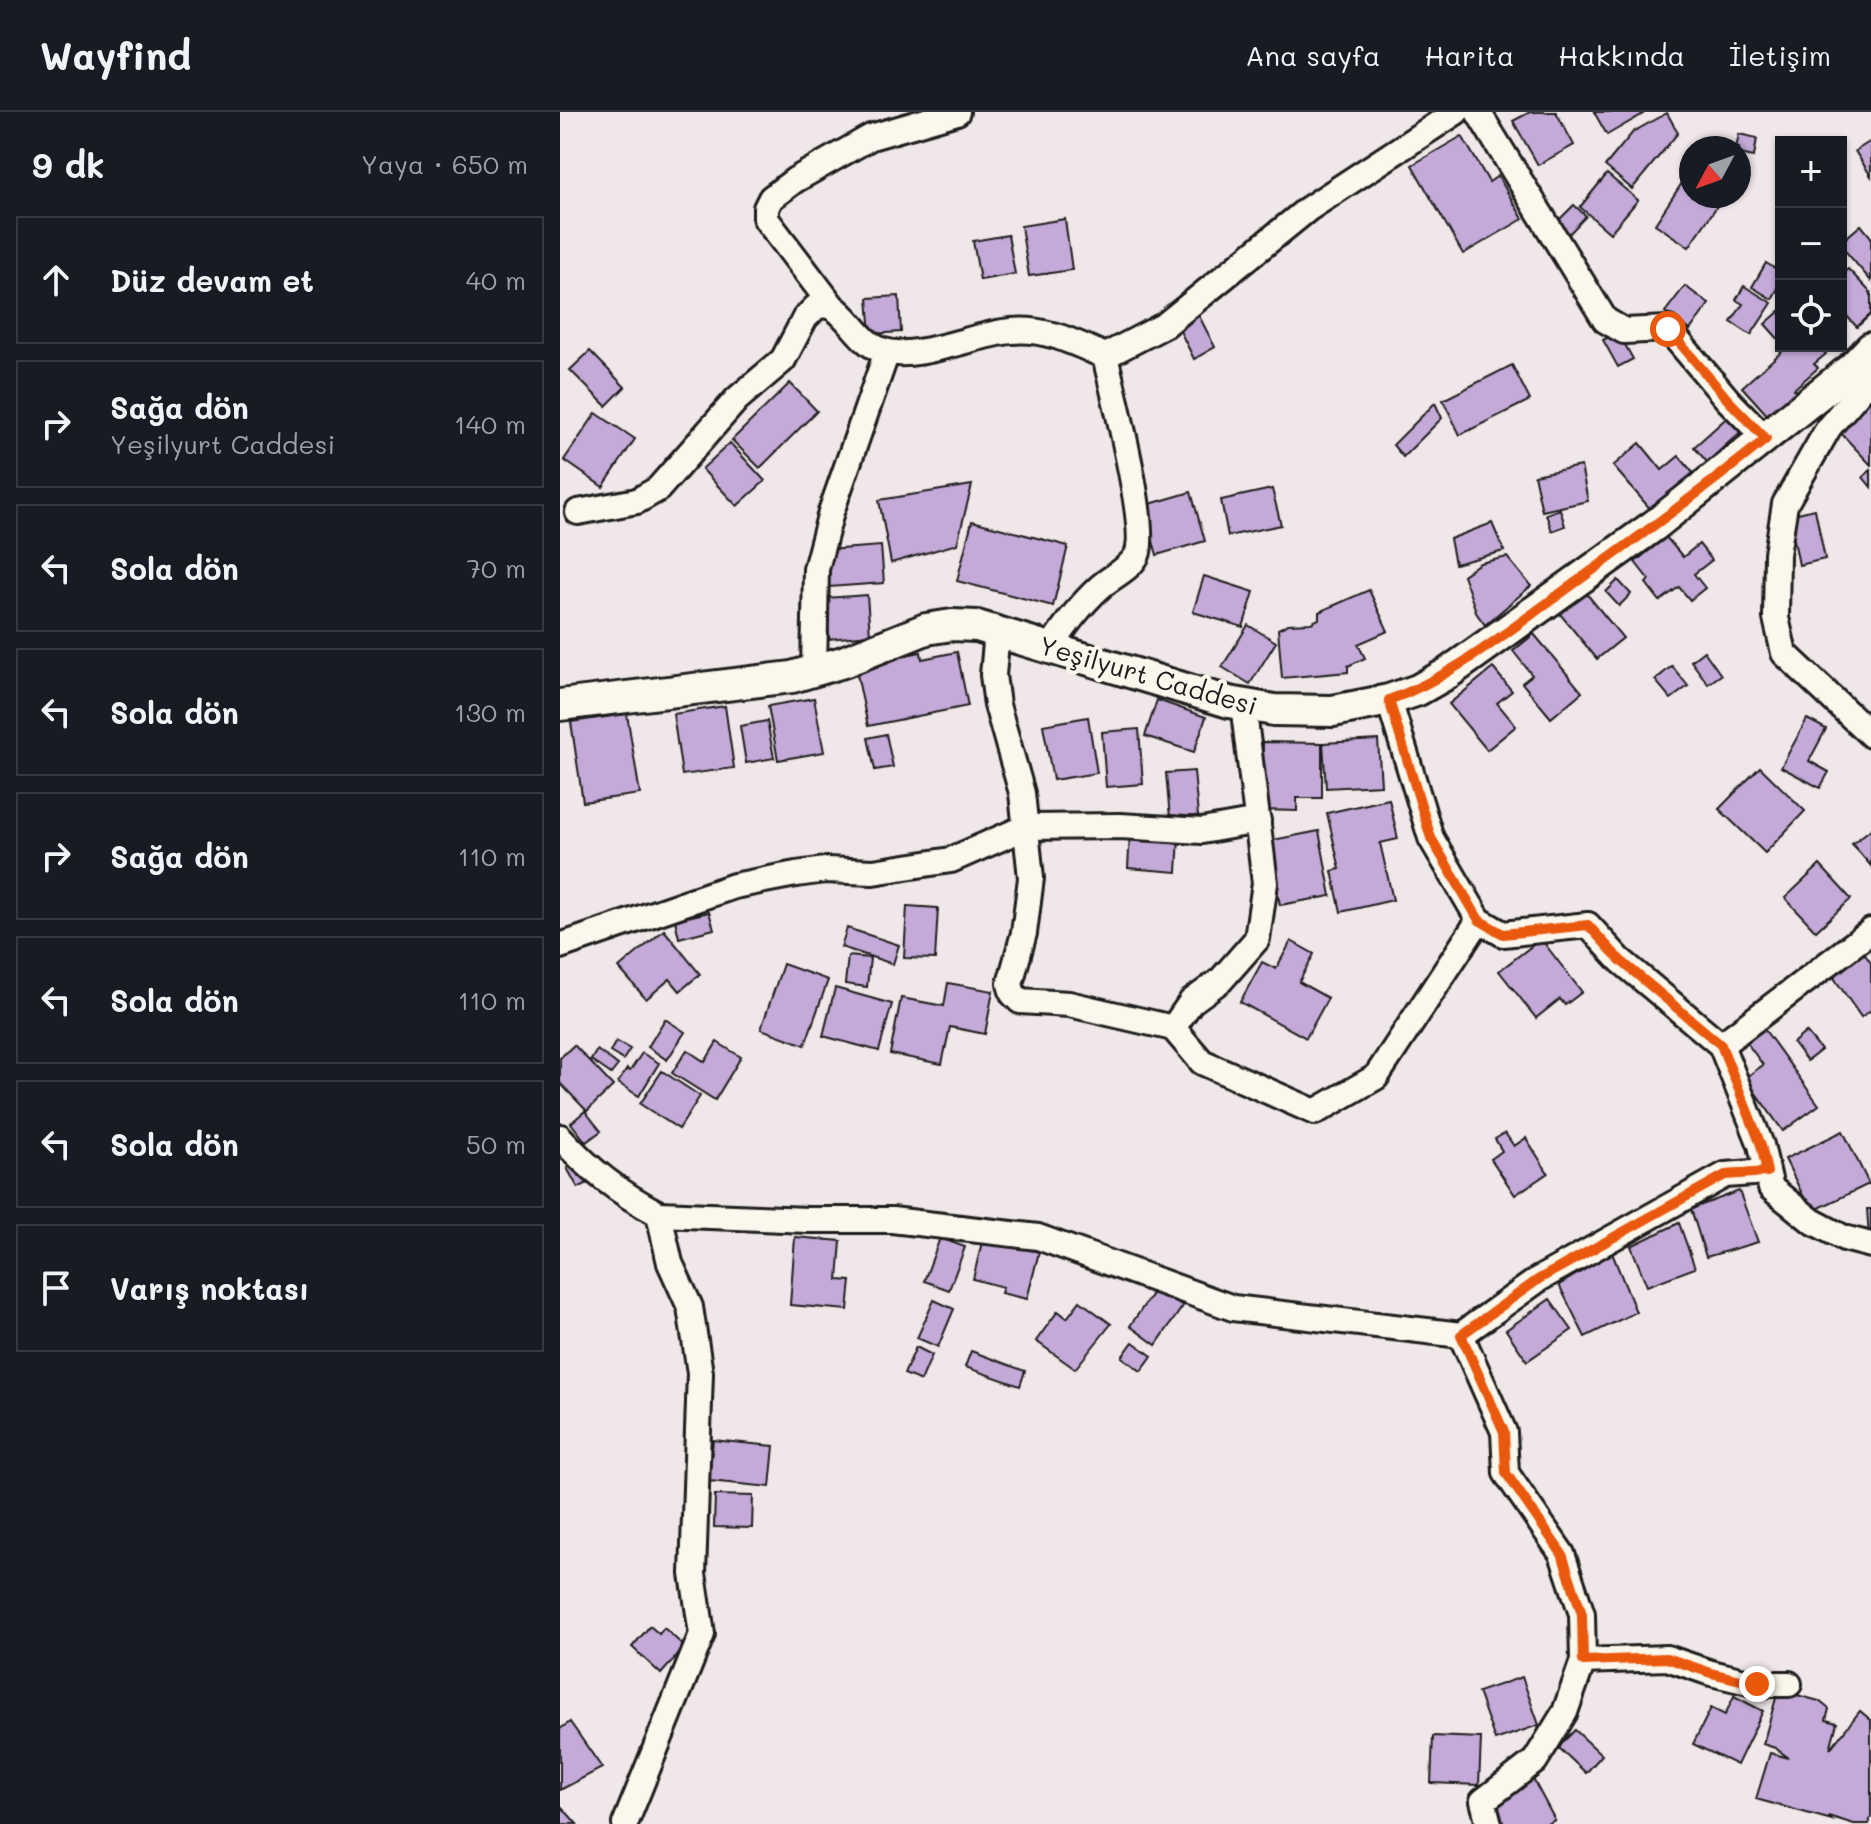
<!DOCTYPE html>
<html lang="tr">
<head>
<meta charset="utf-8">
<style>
	:root { --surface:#171b24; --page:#20242c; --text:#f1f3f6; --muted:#9ea1a6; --line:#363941 }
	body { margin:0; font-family:Mali,sans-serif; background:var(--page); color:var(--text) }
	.controls { position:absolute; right:24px; top:24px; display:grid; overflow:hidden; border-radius:0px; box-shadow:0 2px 6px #0004 }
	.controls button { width:72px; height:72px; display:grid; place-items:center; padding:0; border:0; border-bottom:2px solid var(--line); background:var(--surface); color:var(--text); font:40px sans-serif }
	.compass { position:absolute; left:1119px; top:24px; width:72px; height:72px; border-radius:50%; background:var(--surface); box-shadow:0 2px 6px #0004; rotate:229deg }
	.stop { position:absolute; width:24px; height:24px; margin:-18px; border:6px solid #ea580c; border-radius:50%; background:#fff }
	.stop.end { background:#ea580c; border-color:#fff; box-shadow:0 2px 8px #0008 }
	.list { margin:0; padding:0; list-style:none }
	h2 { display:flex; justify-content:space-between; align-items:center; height:104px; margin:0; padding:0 32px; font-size:34px }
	h2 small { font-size:26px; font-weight:400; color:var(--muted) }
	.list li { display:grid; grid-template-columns:52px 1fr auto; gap:24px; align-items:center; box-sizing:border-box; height:128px; margin:0 16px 16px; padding:0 16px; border:2px solid var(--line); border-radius:0px }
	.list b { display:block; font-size:30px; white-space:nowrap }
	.list p { margin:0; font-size:26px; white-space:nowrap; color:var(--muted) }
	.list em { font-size:26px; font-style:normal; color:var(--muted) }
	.icon { flex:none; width:44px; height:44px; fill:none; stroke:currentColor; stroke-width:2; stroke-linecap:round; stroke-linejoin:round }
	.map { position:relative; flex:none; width:1311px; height:1712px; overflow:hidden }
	header { display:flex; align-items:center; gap:48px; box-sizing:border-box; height:112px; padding:0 40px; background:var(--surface); border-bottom:2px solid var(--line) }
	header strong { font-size:38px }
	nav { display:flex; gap:44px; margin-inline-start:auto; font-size:28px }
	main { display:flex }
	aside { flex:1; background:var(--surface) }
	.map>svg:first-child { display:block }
	.building { fill:#c3aad8; stroke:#1c1c1c; stroke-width:2 }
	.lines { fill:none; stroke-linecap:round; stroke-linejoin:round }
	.minor-casing { stroke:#1c1c1c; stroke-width:30 }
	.major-casing { stroke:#1c1c1c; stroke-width:36 }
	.minor { stroke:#fbf7ec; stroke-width:24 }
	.major { stroke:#fbf7ec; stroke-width:30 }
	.route { stroke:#ea580c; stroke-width:10 }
	.labels { text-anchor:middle; stroke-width:8; stroke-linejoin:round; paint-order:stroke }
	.street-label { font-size:26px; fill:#1c1c1c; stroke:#fbf7ec }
</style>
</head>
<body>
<header>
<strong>Wayfind</strong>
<nav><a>Ana sayfa</a><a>Harita</a><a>Hakkında</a><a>İletişim</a></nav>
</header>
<main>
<aside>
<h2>9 dk<small>Yaya · 650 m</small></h2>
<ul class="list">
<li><svg class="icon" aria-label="ahead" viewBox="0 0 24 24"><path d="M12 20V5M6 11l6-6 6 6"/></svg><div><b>Düz devam et</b></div><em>40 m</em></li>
<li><svg class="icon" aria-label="right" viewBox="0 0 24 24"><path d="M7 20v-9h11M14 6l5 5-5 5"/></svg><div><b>Sağa dön</b><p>Yeşilyurt Caddesi</p></div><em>140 m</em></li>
<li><svg class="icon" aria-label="left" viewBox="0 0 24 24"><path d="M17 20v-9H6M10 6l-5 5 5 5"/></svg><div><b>Sola dön</b></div><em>70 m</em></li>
<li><svg class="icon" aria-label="left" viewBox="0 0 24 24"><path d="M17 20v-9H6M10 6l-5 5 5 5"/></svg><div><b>Sola dön</b></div><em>130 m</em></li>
<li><svg class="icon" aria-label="right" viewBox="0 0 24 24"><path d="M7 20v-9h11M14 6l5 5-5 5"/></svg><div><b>Sağa dön</b></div><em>110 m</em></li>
<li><svg class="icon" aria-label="left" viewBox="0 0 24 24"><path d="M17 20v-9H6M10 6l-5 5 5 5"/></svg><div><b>Sola dön</b></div><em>110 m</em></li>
<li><svg class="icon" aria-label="left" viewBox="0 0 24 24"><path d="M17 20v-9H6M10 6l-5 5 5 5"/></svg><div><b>Sola dön</b></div><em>50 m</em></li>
<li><svg class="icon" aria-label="arrive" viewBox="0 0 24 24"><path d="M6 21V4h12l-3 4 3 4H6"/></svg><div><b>Varış noktası</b></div></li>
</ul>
</aside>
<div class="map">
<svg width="1311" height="1712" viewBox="0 0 1311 1712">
	<rect width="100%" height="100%" fill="#f0e8e8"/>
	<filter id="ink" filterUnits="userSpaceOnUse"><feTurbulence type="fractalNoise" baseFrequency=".0125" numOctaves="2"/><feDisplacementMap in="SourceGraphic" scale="16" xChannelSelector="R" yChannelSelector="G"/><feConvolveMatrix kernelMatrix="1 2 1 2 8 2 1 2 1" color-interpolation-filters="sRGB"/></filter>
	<g filter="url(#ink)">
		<g class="building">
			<polygon points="970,0 996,0 1014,33 978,53 953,9"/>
			<polygon points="1034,0 1082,0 1083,2 1047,23"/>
			<polygon points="1107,1 1118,21 1072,77 1045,54 1073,20"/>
			<polygon points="1179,22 1197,26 1194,45 1179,42 1179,36 1176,36"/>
			<polygon points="902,24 929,70 938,64 963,107 903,142 852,53"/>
			<polygon points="1311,29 1311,64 1295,39"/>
			<polygon points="1047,62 1078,88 1050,121 1020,95"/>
			<polygon points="1122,71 1131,77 1131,84 1142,84 1157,94 1129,135 1095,112"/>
			<polygon points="1014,93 1026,104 1009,122 997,110"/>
			<polygon points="505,107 512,158 469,164 461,114"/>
			<polygon points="1301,113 1311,125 1311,169 1281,134 1281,130"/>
			<polygon points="448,123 455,162 420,168 413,129"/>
			<polygon points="1206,151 1221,160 1221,171 1212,187 1192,175"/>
			<polygon points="1288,157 1311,181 1311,202 1297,215 1281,198 1281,163"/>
			<polygon points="1125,174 1149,192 1130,218 1105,200"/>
			<polygon points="1184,174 1212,191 1191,223 1171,210 1183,192 1176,188"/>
			<polygon points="339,184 341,220 311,222 308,186"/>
			<polygon points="1221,198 1221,230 1205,212"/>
			<polygon points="637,200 655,235 634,247 616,211"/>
			<polygon points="1058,220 1073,247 1058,255 1043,228"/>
			<polygon points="1225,234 1262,234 1260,235 1266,242 1254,252 1258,256 1234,277 1238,281 1210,306 1182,275 1226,236"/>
			<polygon points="30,239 65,275 46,294 10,258"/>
			<polygon points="952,253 970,288 900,323 883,288"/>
			<polygon points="230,271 257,299 200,356 172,328"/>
			<polygon points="1310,287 1311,289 1311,353 1277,317"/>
			<polygon points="875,291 882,306 843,345 833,333"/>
			<polygon points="36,301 75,327 43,375 4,348"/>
			<polygon points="1172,301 1185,316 1147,350 1134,335"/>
			<polygon points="170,331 205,369 177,394 142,357"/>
			<polygon points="1080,331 1102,358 1119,344 1134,362 1092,399 1053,354"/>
			<polygon points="1021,354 1028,389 982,399 974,363"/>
			<polygon points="1311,358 1311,375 1303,365"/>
			<polygon points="412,373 397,432 331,451 319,388"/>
			<polygon points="712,377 721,413 668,424 661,388"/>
			<polygon points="631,380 645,429 597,443 583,394"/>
			<polygon points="1000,397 1005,414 992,419 986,402"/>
			<polygon points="1255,397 1265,447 1239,453 1229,403"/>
			<polygon points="412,409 508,434 493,494 397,469"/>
			<polygon points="932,411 944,439 895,452 890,427"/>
			<polygon points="1106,425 1123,445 1139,432 1152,448 1134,462 1145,476 1130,488 1119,475 1100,489 1086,471 1089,468 1075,450"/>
			<polygon points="321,434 324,471 269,475 266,438"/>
			<polygon points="947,445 971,474 925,513 917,502 903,463 920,451"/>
			<polygon points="644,464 694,480 683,515 633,500"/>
			<polygon points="1058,468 1071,482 1059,494 1046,480"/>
			<polygon points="809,478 828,519 798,532 805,546 788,554 788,560 722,566 718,517 728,512 751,511 759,507 759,500"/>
			<polygon points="1026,481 1063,526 1037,547 1000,502"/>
			<polygon points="307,483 310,523 269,527 266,486"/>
			<polygon points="688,513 716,530 690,572 662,555"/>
			<polygon points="974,522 1022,580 991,606 962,571 972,563 953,539"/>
			<polygon points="1144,539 1161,563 1148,572 1131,549"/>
			<polygon points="361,540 362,547 397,540 408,594 308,614 295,553"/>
			<polygon points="1112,554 1128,574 1111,587 1095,568"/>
			<polygon points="933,556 952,579 937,591 956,614 927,638 889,592"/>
			<polygon points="254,586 264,640 218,648 208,594"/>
			<polygon points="597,588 646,605 634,640 585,624"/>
			<polygon points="165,594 174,656 122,663 113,602"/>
			<polygon points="67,602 80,682 23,690 11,610"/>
			<polygon points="528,605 537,661 493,668 483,613"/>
			<polygon points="1247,607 1266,617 1249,649 1269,660 1260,676 1221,655"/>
			<polygon points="207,609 214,646 186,651 180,614"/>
			<polygon points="579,617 583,672 546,675 542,620"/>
			<polygon points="326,622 333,655 315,658 308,626"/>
			<polygon points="818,628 821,673 766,676 763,631"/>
			<polygon points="703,630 762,631 762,686 737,686 737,699 702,698"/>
			<polygon points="1200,655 1245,699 1205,741 1159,697"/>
			<polygon points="634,659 638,704 610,706 606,661"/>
			<polygon points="829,687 838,727 820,731 833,788 781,800 772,759 780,757 767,701"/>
			<polygon points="1311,717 1311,754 1292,732"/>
			<polygon points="759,719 771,784 720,793 708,729"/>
			<polygon points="570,721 619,725 617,760 568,756"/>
			<polygon points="1260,753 1291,787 1256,819 1225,786"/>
			<polygon points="347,794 378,796 375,847 344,846"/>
			<polygon points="149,800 154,817 119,826 115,808"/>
			<polygon points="287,816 339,833 333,852 281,835"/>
			<polygon points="104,818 140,862 120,879 110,867 86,887 59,856"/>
			<polygon points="981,827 1022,880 1005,893 1000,887 976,906 939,859"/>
			<polygon points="731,829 754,842 739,870 768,886 746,926 680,890 702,850 716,857"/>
			<polygon points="1304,841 1311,851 1311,898 1301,905 1272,863"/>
			<polygon points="288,844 310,846 307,875 285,872"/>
			<polygon points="223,852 268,868 245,933 201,917"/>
			<polygon points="388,871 433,879 425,922 390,915 382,952 330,942 341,886 384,894"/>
			<polygon points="275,876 332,892 319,939 263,924"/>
			<polygon points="105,907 125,920 107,948 88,935"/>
			<polygon points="1202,914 1259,993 1223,1019 1185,966 1203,953 1184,927"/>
			<polygon points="1246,920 1261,938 1247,949 1233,931"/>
			<polygon points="56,929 70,937 63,948 50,940"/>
			<polygon points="157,930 181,945 155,988 112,961 127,938 145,950"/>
			<polygon points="14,933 53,974 27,999 0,971 0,946"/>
			<polygon points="37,938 58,953 51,962 31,948"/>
			<polygon points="82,941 99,951 79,984 58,971 67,957 70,959"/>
			<polygon points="102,959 140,984 119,1017 80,992"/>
			<polygon points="25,999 41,1019 26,1030 11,1011"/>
			<polygon points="1283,1019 1309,1072 1251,1100 1225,1047"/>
			<polygon points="945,1021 954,1034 966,1026 988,1061 955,1083 931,1047 942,1039 935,1027"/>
			<polygon points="19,1050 30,1070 18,1076 7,1056"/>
			<polygon points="1179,1079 1198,1130 1146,1145 1131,1097"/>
			<polygon points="1307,1097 1311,1097 1311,1126 1309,1126"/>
			<polygon points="1119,1111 1135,1156 1087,1174 1071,1134"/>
			<polygon points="235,1125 281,1129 278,1168 291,1169 288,1198 230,1193"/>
			<polygon points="380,1126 405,1135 389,1178 364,1169"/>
			<polygon points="423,1126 479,1140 467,1187 441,1181 443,1175 413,1167"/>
			<polygon points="1052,1141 1076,1200 1025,1225 999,1173"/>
			<polygon points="596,1176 623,1194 596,1233 570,1214"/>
			<polygon points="990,1187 1012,1218 967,1249 946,1218"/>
			<polygon points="374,1188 394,1197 378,1235 357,1226"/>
			<polygon points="520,1189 551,1212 515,1257 476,1229 498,1199 507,1206"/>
			<polygon points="573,1230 592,1244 581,1259 562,1245"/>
			<polygon points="356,1235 372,1243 361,1269 344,1262"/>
			<polygon points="411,1239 465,1259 460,1274 405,1255"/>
			<polygon points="153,1328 214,1334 210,1375 149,1369"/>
			<polygon points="155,1383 193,1384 192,1416 154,1415"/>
			<polygon points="90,1514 99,1522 104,1516 125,1535 101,1562 72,1535"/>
			<polygon points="962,1565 979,1613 935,1628 918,1580"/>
			<polygon points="1222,1579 1259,1589 1269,1597 1266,1608 1277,1611 1270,1637 1300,1599 1311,1608 1311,1704 1309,1712 1294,1712 1268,1704 1272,1708 1196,1687 1210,1641 1229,1646 1215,1636 1203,1632 1216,1586"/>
			<polygon points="1174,1584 1203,1599 1177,1653 1133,1632 1151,1596 1165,1603"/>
			<polygon points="10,1610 42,1656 0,1678 0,1617"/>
			<polygon points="1015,1618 1042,1643 1026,1661 998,1635"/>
			<polygon points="873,1624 921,1626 919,1673 871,1671"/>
			<polygon points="973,1667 995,1708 987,1712 943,1712 931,1689"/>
			<polygon points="0,1693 17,1712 0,1712"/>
		</g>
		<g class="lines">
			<defs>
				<g id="minor">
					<path d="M397,0L311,25L235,68L211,86L206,96V107L273,195C292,208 301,232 324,239C358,249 415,222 451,219C485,215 515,231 545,244L605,213L748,97L896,0"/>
					<polyline points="918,0 1045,208 1064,219 1108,217 1168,288 1206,327"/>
					<polyline points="1311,266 1269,315 1225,392 1217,442 1216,506 1224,541 1311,623"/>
					<polyline points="18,400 77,389 98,377 177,287 223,248 245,206 256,195 263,193 273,195"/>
					<polyline points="437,520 433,563 437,593 462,681 471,766 464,821 450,872 453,882 460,889 509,892 613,916 642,950 755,1000 816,965 919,808"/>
					<path d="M490,536C505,514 520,493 540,475C552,464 569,458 577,443C589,416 553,279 545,244"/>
					<polyline points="254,558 256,457 271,400 327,240"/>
					<polyline points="829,588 871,726 919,808 943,822 1028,813 1060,848 1161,933 1201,1033 1211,1076 1252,1109 1284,1126 1311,1133"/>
					<polyline points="0,834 174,774 236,762 266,758 313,760 391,748 466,715 560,714 642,719 698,709"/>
					<polyline points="613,916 631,890 661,868 697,827 705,771 683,592"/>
					<polyline points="1161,933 1311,819"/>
					<path d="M0,1025C31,1059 58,1080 99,1102L110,1151L130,1195L140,1261L133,1462L142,1522L65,1712"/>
					<polyline points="99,1102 248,1108 332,1108 478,1125 673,1196 901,1223 979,1167 1165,1063 1207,1060"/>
					<polyline points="901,1223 944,1320 946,1361 1002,1442 1022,1502 1023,1549"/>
					<polyline points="929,1712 923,1689 975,1649 1005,1600 1023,1549 1107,1546 1151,1561 1197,1572 1229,1572"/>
				</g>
				<polyline id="major" points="0,593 232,565 283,550 366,517 392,513 417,514 669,590 714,598 773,599 829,588 858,578 888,561 1095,413 1292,256 1311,236"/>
			</defs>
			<use href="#minor" class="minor-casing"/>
			<use href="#major" class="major-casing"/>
			<use href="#minor" class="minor"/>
			<use href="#major" class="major"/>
		</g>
	</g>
	<g class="lines" filter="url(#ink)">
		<path class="route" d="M1108,217L1168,288L1206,327C1136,384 1063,436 990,489C939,526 889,566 829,588L871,726L919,808L943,822L1028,813L1060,848L1161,933L1201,1033L1207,1060L1165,1063L979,1167L901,1223L944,1320L946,1361L1002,1442L1022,1502L1023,1549L1107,1546L1151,1561L1197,1572"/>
	</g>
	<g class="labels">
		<g class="street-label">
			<text transform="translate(588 564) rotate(16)" y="9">Yeşilyurt Caddesi</text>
		</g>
	</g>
</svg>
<div class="controls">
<button>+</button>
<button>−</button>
<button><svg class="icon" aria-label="locate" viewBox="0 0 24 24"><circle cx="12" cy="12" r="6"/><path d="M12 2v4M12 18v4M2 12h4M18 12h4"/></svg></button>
</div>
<svg class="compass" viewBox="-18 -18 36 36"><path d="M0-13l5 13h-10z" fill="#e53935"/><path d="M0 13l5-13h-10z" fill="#9ea1a6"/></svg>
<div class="stop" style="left:1108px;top:217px"></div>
<div class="stop end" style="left:1197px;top:1572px"></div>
</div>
</main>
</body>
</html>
